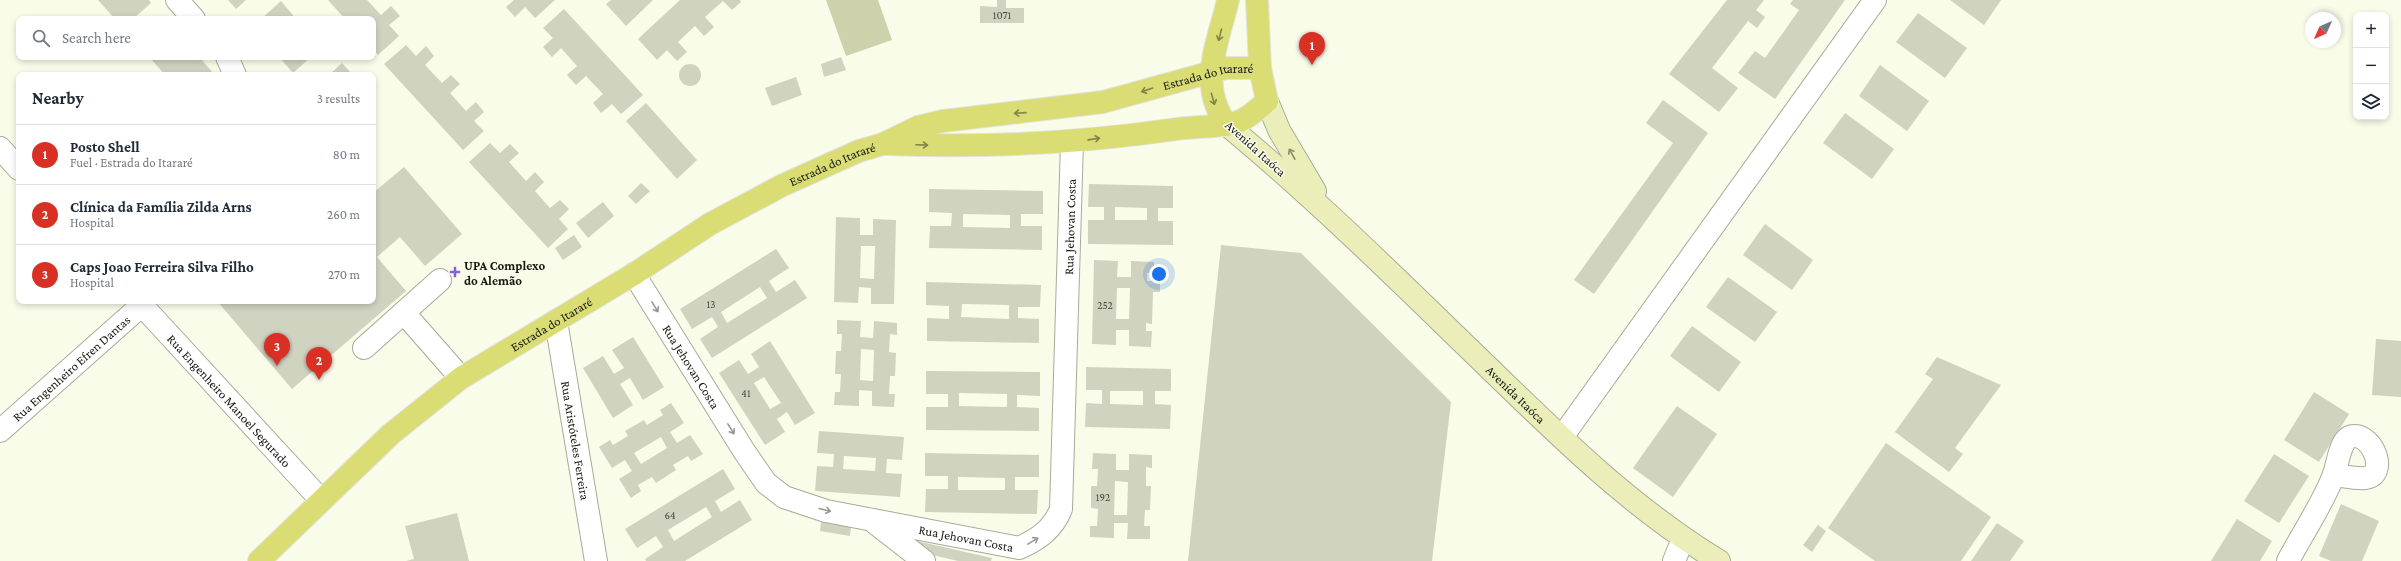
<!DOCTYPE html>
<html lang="en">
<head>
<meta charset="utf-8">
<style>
	:root { --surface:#fff; --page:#f6f6f7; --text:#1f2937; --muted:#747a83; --line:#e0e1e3; --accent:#d93025 }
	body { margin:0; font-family:"Crimson Pro",serif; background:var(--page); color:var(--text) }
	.controls { position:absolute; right:12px; top:12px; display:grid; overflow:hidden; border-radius:8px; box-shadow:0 2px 6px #0003 }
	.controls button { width:36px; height:36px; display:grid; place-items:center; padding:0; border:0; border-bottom:1px solid var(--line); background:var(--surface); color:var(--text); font:20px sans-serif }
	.compass { position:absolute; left:2305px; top:12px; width:36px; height:36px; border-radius:50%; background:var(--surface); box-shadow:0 2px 6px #0003; rotate:225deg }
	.you { position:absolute; left:1159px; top:274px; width:14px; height:14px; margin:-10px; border:3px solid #fff; border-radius:50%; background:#1a73e8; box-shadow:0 0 0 6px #1a73e833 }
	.badge { display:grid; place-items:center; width:26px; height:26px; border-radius:50%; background:var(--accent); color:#fff; font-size:13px; font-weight:700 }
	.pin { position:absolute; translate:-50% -33px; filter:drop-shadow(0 1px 2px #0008) }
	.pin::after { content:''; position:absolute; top:21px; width:14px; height:12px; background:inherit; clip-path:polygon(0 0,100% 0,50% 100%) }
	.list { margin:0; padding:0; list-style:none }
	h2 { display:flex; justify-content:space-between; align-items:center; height:52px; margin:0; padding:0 16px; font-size:17px }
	h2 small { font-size:13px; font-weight:400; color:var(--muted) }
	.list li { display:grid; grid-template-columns:26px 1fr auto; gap:12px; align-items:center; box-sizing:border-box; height:60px; padding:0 16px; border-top:1px solid var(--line) }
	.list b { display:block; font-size:15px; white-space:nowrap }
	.list p { margin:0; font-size:13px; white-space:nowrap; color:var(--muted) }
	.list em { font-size:13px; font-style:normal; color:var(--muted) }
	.icon { flex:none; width:22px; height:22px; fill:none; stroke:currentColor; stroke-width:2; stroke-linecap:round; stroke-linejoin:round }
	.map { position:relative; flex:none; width:2401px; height:561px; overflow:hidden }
	.search { position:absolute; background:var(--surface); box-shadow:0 2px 6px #0003; left:16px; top:16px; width:360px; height:44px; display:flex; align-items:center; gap:10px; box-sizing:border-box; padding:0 14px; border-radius:8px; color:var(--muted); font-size:15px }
	.panel { position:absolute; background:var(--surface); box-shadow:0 2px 6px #0003; left:16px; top:72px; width:360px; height:232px; border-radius:8px }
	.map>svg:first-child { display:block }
	.green { fill:#ced2ac }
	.building { fill:#d1d3c1; fill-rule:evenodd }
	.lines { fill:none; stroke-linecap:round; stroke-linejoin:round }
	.street-casing { stroke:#a8aa9a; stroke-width:24 }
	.secondary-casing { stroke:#a8aa9a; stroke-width:24 }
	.primary-casing { stroke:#e3e3e3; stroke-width:24 }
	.street { stroke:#fff; stroke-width:22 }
	.secondary { stroke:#eceeba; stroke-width:22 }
	.primary { stroke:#d9dd74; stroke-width:22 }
	.oneway { stroke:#828448 }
	.oneway2 { stroke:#8c8e6e }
	.oneway3 { stroke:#979794 }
	.poi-dot { fill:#8261db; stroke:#fafcea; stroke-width:1.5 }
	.labels { text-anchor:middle; stroke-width:3; stroke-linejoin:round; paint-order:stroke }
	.number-label { font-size:11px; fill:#46473e }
	.street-label { font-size:13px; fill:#171812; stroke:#fafcea }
	.poi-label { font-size:13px; font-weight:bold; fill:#171812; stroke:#fafcea; text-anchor:start }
</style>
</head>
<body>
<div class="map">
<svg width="2401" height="561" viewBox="0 0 2401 561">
	<rect width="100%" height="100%" fill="#fafcea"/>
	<polygon class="green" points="826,0 878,0 892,40 846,56"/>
	<g class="building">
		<polygon points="98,0 149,0 151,3 133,19 115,19"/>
		<polygon points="228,0 246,0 236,9"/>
		<polygon points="328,0 367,0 381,15 391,6 400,16 389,25 399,36 378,55 373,49 373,19 345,19"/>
		<polygon points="514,0 555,0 535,18 525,7 515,17 506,7"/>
		<polygon points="611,0 653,0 626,26 606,4"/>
		<polygon points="680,0 740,0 741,2 732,10 723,1 705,17 714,27 704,36 695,26 678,42 687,52 677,61 667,50 657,60 638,39"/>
		<polygon points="997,0 1006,0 1006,8 1024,8 1024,23 980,23 980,6 997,7"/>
		<polygon points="1727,0 1764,0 1756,10 1765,17 1757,28 1748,21 1712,68 1738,88 1719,112 1669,74"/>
		<polygon points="1793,0 1845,0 1775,99 1738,73 1755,51 1765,58 1799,10 1790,4"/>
		<polygon points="1950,0 2001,0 1984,25"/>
		<polygon points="281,1 296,19 261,19"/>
		<polygon points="564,9 643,95 621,114 612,104 601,113 593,103 603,94 586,76 576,85 567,75 577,66 561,48 552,57 543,47 553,38 543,28"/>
		<polygon points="1918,13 1967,48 1945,78 1896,42"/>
		<polygon points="406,45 416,56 426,46 434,56 425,65 442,83 451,75 460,84 450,93 466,111 476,102 484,112 474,121 484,131 463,150 384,64"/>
		<polygon points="153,57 199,57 215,75 165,75 151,59"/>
		<polygon points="279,57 311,57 293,73"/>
		<polygon points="841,57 846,70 824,77 821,64"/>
		<polygon points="342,63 353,75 329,75"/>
		<circle cx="690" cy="75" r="11"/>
		<polygon points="1880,65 1929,101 1907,131 1859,96"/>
		<polygon points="796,77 802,95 772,106 765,88"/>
		<polygon points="1663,100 1708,133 1594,294 1574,280 1673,143 1646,123"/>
		<polygon points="646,103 697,160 677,179 626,121"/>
		<polygon points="1845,113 1894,149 1872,179 1823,143"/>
		<polygon points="490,143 500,153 510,144 519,153 509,162 526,181 535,172 544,182 535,191 550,208 560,200 569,209 559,219 568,229 548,248 469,162"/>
		<polygon points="404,167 462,234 425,266 400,237 377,257 406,291 292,389 217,301 373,301 373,193"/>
		<polygon points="641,183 650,191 636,204 628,196"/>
		<path d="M1089,184L1173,186V208H1158V221H1173V245L1088,244V220H1104V207H1088ZM1115,207L1147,208V220H1115Z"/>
		<path d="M929,189L1043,191V214H1021V226H1042V250L929,248L930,226H951L952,213L929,212ZM963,214L1010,215V228L963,227Z"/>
		<polygon points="603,202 614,216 588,238 576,223"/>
		<path d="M836,217L860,218V235H873V219L896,220L894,304H871V288L859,287L858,303L834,302ZM861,246H875L874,279L860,278Z"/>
		<polygon points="1765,224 1813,260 1792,290 1743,255"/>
		<polygon points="574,235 582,247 563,260 555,248"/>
		<polygon points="1221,245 1301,253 1451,402 1432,561 1188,561"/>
		<path d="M776,249L789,268L769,281L776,292L795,280L807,298L712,358L700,339L718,327L712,317L692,329L680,309ZM760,287L767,298L727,323L721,312Z"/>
		<path d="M1094,260L1118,261L1117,277H1131V261L1154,262V273H1147V281H1160V292H1153L1152,324L1146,323V331H1152L1151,347L1129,346V330H1116V345L1092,344ZM1117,288H1130L1129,319H1116Z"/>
		<polygon points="1728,277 1777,312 1755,342 1706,307"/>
		<path d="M926,282L1041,285L1040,307H1018V318L1039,319V343L927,341V318L949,319V306L926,305ZM962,304L1009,305V319L961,317Z"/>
		<path d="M837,320L861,321L860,337L873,338L874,321L897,323V335L890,334L889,352L896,353L895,376H890L889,394H895L894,407L872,406V391L859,390V406L834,405L835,392H840L841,374H835L836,351H841L842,334H837ZM861,349L874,350L873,381L860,380Z"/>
		<polygon points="1692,326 1741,362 1719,392 1670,356"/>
		<polygon points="633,337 664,387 643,400 630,378 620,384 633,405 613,418 583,368 603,356 614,374 624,368 612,350"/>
		<polygon points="2376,339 2401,341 2401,397 2372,395"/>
		<path d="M770,341L815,413L795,425L787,412L777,419L785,432L765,445L719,373L739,360L748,374L759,367L751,354ZM764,377L781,403L770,409L754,383Z"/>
		<polygon points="1937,357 2001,385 1955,448 1963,454 1949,472 1895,432 1933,379 1925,374"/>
		<path d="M1086,367L1171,369V391H1155V404L1171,405L1170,429L1085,427L1086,403L1102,404V390H1086ZM1110,391H1143V405L1110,404Z"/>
		<path d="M926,371L1040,372V396L1017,395V407L1039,408V431L926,430V407H948V394H926ZM959,393L1007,394V407L959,406Z"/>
		<polygon points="2314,392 2349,414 2319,462 2284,440"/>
		<path d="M671,403L684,423L670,432L677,443L690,435L703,454L691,461L688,456L673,465L676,470L656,483L652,477L638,485L641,491L631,498L619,479L632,471L625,460L612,468L599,447L610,440L613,445L628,436L625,431L644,420L647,425L663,415L660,410ZM661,437L667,448L641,464L634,453Z"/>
		<polygon points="1677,406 1717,434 1673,497 1633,468"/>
		<path d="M819,431L904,437L902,460L887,459L886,473L902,474L900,497L815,491L817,466L833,467L834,454L817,453ZM844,456L876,458L875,471L843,469Z"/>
		<polygon points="1886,443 1991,517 1961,561 1875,561 1828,528"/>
		<path d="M925,453L1039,455V477H1015V490H1038L1037,514L925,512L926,489H948V476H925ZM958,477L1005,478V490H958Z"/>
		<path d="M1093,453L1116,454V470H1129V454L1152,455V468L1146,467V486H1151L1150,510H1145L1144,526H1150V539H1127L1128,523H1114V538L1090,537V526H1097L1098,509L1091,508V486H1097L1098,469H1092ZM1115,481L1128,482L1127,515H1114Z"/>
		<polygon points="2274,454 2309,476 2279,523 2244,501"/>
		<path d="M723,469L735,489L715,501L721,512L740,500L752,520L685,561H646L645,559L663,547L656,536L637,548L625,529ZM706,507L712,517L674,541L668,530Z"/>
		<polygon points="2341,504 2379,521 2362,561 2331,561 2319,556"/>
		<polygon points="457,513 469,561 406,561 414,559 405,526"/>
		<polygon points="2237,519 2272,541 2260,561 2211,561"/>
		<polygon points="821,522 851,527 850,536 820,531"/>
		<polygon points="1997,523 2024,541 2010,561 1971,561"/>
		<polygon points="1818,525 1826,531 1812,552 1803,545"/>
		<polygon points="917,541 992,558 991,561 958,561 915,551"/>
	</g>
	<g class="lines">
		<defs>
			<g id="street">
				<polyline points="177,0 194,19"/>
				<polyline points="227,57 235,75"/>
				<polyline points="0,148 19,169"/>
				<path id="s1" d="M634,274L744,451L766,483L784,497L826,511L1019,548C1039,539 1053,529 1061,509L1072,142"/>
				<path id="s2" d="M138,301L321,500"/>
				<polyline points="404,313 461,378"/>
				<path id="s3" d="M556,321L596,561"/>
				<polyline points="364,348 440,280"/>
				<path id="s4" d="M0,431L142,305"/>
				<polyline points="1562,437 1875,0"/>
				<polyline points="874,522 924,561"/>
				<polyline points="1674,561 1683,539"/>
				<path d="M2288,561C2302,534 2324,502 2334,474C2338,464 2340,436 2354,436C2373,435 2389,475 2365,478C2355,479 2344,476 2334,475"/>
			</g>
			<g id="secondary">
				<polyline points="1267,101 1279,130 1315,191"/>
				<path id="s5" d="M1227,125C1319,201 1403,285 1489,368C1561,438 1632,508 1719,561"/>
			</g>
			<g id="primary">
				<path d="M1227,125C1197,85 1218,43 1228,0"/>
				<path d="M886,144C984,148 1081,143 1177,129C1198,126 1221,128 1240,121C1250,117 1259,108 1267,101L1260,68L1257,0"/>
				<path id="s6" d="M259,561L391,434L461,378L634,274L710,224L783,185L859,151L883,144L918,127L943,121L1103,102L1226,68H1260"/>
			</g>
		</defs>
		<use href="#street" class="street-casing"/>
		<use href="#secondary" class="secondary-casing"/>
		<use href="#primary" class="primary-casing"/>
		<use href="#street" class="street"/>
		<use href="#secondary" class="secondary"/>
		<use href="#primary" class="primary"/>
	</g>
	<defs><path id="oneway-shaft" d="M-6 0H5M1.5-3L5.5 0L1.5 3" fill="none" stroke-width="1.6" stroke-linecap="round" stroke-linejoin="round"/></defs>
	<g class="oneway">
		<use href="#oneway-shaft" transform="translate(1220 35) rotate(104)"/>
		<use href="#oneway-shaft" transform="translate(1147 90) rotate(161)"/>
		<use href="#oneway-shaft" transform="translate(1213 99) rotate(74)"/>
		<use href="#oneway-shaft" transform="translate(1020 113) rotate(176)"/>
		<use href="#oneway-shaft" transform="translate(1094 139) rotate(-8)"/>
		<use href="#oneway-shaft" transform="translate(922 145) rotate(2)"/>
	</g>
	<use class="oneway2" href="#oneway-shaft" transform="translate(1292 154) rotate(-119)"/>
	<g class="oneway3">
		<use href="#oneway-shaft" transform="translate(655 307) rotate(58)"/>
		<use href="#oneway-shaft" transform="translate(731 429) rotate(58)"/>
		<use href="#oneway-shaft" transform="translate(825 510) rotate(14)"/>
		<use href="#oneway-shaft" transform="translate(1033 541) rotate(-31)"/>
	</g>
	<path class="poi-dot" d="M453 266h4v4h4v4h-4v4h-4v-4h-4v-4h4z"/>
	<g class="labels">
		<g class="number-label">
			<text x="1002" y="19">1071</text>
			<text x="711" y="308">13</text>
			<text x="1105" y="309">252</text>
			<text x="746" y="397">41</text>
			<text x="1103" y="501">192</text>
			<text x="670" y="519">64</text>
		</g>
		<g class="street-label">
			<text dy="5" stroke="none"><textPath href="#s6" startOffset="1091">Estrada do Itararé</textPath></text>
			<text transform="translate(1256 148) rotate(42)" y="5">Avenida Itaóca</text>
			<text dy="5" stroke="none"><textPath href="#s6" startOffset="702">Estrada do Itararé</textPath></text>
			<text dy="5" stroke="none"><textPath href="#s1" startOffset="852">Rua Jehovan Costa</textPath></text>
			<text dy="5" stroke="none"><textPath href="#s6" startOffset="378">Estrada do Itararé</textPath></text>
			<text dy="5" stroke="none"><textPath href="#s1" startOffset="109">Rua Jehovan Costa</textPath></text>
			<text dy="5" stroke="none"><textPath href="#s4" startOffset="95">Rua Engenheiro Efren Dantas</textPath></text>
			<text dy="5" stroke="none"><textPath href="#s5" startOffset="395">Avenida Itaóca</textPath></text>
			<text dy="5" stroke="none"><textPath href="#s2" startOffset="135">Rua Engenheiro Manoel Segurado</textPath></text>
			<text dy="5" stroke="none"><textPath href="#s3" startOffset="121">Rua Aristóteles Ferreira</textPath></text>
			<text dy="5" stroke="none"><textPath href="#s1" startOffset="457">Rua Jehovan Costa</textPath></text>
		</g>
		<g class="poi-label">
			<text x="464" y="270">UPA Complexo<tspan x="464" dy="15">do Alemão</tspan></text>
		</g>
	</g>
</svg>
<div class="controls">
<button>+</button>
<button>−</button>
<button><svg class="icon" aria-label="layers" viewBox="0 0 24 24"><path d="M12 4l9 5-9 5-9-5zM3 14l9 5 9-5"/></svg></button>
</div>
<svg class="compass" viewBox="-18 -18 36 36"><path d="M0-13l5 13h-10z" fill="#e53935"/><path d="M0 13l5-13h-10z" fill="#747a83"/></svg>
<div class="you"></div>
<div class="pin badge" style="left:1312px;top:65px">1</div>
<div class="pin badge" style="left:319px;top:380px">2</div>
<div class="pin badge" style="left:277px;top:366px">3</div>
<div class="search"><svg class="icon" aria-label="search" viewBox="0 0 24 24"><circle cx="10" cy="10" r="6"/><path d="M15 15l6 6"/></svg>Search here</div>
<section class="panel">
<h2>Nearby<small>3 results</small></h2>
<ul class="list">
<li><span class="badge">1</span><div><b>Posto Shell</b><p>Fuel · Estrada do Itararé</p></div><em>80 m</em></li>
<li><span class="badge">2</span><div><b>Clínica da Família Zilda Arns</b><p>Hospital</p></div><em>260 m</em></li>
<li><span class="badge">3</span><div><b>Caps Joao Ferreira Silva Filho</b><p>Hospital</p></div><em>270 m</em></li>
</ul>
</section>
</div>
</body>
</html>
